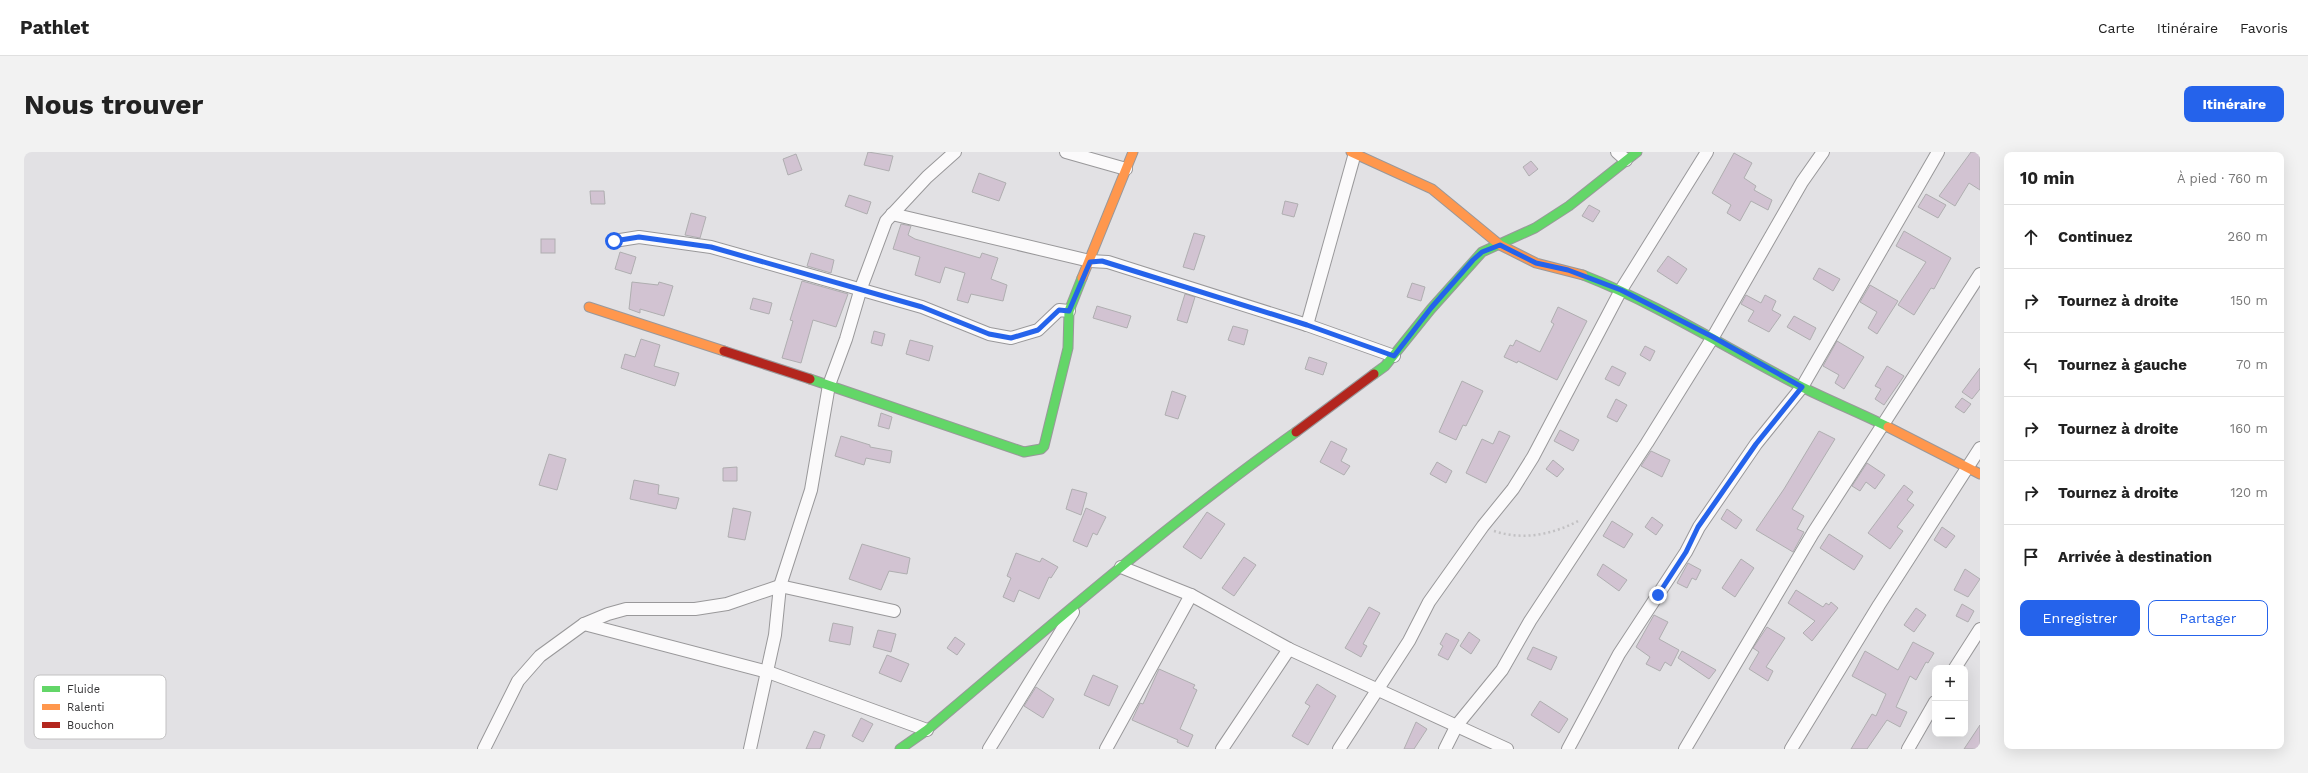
<!DOCTYPE html>
<html lang="fr">
<head>
<meta charset="utf-8">
<style>
	:root { --surface:#fff; --page:#f2f2f2; --text:#222; --muted:#767676; --line:#e0e0e0; --accent:#2563eb }
	body { margin:0; font-family:"Work Sans",sans-serif; background:var(--page); color:var(--text) }
	.controls { position:absolute; right:12px; bottom:12px; display:grid; overflow:hidden; border-radius:8px; box-shadow:0 4px 16px #0002 }
	.controls button { width:36px; height:36px; display:grid; place-items:center; padding:0; border:0; border-bottom:1px solid var(--line); background:var(--surface); color:var(--text); font:20px sans-serif }
	.stop { position:absolute; width:12px; height:12px; margin:-9px; border:3px solid #2563eb; border-radius:50%; background:#fff }
	.stop.end { background:#2563eb; border-color:#fff; box-shadow:0 1px 4px #0008 }
	.list { margin:0; padding:0; list-style:none }
	h2 { display:flex; justify-content:space-between; align-items:center; height:52px; margin:0; padding:0 16px; font-size:17px }
	h2 small { font-size:13px; font-weight:400; color:var(--muted) }
	.list li { display:grid; grid-template-columns:26px 1fr auto; gap:12px; align-items:center; box-sizing:border-box; height:64px; padding:0 16px; border-top:1px solid var(--line) }
	.list b { display:block; font-size:15px; white-space:nowrap }
	.list em { font-size:13px; font-style:normal; color:var(--muted) }
	.actions { display:flex; gap:8px; padding:12px 16px }
	.actions a { flex:1; padding:9px 0; border:1px solid var(--accent); border-radius:8px; text-align:center; font-size:14px; color:var(--accent) }
	.actions .main { background:var(--accent); color:#fff }
	.icon { flex:none; width:22px; height:22px; fill:none; stroke:currentColor; stroke-width:2; stroke-linecap:round; stroke-linejoin:round }
	.map { position:relative; flex:none; width:1956px; height:597px; overflow:hidden; border-radius:8px }
	header { display:flex; align-items:center; gap:24px; box-sizing:border-box; height:56px; padding:0 20px; background:var(--surface); border-bottom:1px solid var(--line) }
	header strong { font-size:19px }
	nav { display:flex; gap:22px; margin-inline-start:auto; font-size:14px }
	.intro { display:flex; align-items:center; justify-content:space-between; box-sizing:border-box; height:96px; padding:0 24px }
	h1 { margin:0; font-size:28px }
	.button { padding:10px 18px; border-radius:8px; background:var(--accent); color:#fff; font-size:14px; font-weight:700 }
	main { display:flex; gap:24px; padding:0 24px }
	aside { flex:1; background:var(--surface); border-radius:8px; box-shadow:0 4px 16px #0002 }
	.map>svg:first-child { display:block }
	.building { fill:#d2c3d2; stroke:#afaeb0 }
	.lines { fill:none; stroke-linecap:round; stroke-linejoin:round }
	.street-casing { stroke:#99989a; stroke-width:14 }
	.fast-casing { stroke:#99989a; stroke-width:11 }
	.slow-casing { stroke:#99989a; stroke-width:11 }
	.jam-casing { stroke:#99989a; stroke-width:11 }
	.path { stroke:#c2c1c3; stroke-width:2.5; stroke-dasharray:2 3; stroke-linecap:butt }
	.street { stroke:#fbfafb; stroke-width:12 }
	.fast { stroke:#63d668; stroke-width:9 }
	.slow { stroke:#ff974d; stroke-width:9 }
	.jam { stroke:#b3261e; stroke-width:9 }
	.route { stroke:#2563eb; stroke-width:5 }
	.key { fill:#fff; stroke:#c2c1c2; stroke-width:1 }
	.key-label { font-size:11px; fill:#323133 }
</style>
</head>
<body>
<header>
<strong>Pathlet</strong>
<nav><a>Carte</a><a>Itinéraire</a><a>Favoris</a></nav>
</header>
<div class="intro"><h1>Nous trouver</h1><a class="button">Itinéraire</a></div>
<main>
<div class="map">
<svg width="1956" height="597" viewBox="0 0 1956 597">
	<rect width="100%" height="100%" fill="#e2e1e4"/>
	<g class="building">
		<polygon points="844,0 869,4 865,19 840,13"/>
		<polygon points="1947,0 1956,0 1956,38 1945,31 1931,54 1915,44"/>
		<polygon points="1710,1 1728,11 1720,26 1732,34 1730,38 1748,48 1744,58 1727,49 1716,69 1703,61 1707,53 1688,41"/>
		<polygon points="772,2 778,18 764,23 759,7"/>
		<polygon points="1507,9 1514,17 1505,24 1499,15"/>
		<polygon points="955,21 982,31 975,49 948,40"/>
		<polygon points="566,39 580,39 581,52 567,52"/>
		<polygon points="1902,42 1922,53 1914,66 1894,55"/>
		<polygon points="825,43 847,50 843,62 821,54"/>
		<polygon points="1261,49 1274,52 1270,65 1258,62"/>
		<polygon points="1565,53 1576,59 1569,70 1558,64"/>
		<polygon points="667,61 682,65 676,86 661,83"/>
		<polygon points="877,72 887,74 884,83 891,87 956,106 958,101 974,106 967,127 983,133 979,149 947,142 944,151 933,148 941,121 921,115 916,131 891,123 896,105 869,97"/>
		<polygon points="1880,79 1927,106 1910,137 1907,136 1890,163 1874,153 1902,110 1872,94"/>
		<polygon points="1170,81 1181,84 1170,118 1159,115"/>
		<rect x="517" y="87" width="14" height="14"/>
		<polygon points="596,100 612,105 607,122 591,117"/>
		<polygon points="787,101 810,108 807,121 783,114"/>
		<polygon points="1644,104 1663,117 1653,132 1633,119"/>
		<polygon points="1795,116 1816,127 1809,139 1789,127"/>
		<polygon points="778,129 824,142 812,175 789,168 777,211 758,206 769,169 766,168"/>
		<polygon points="608,130 634,133 635,130 649,134 640,164 616,157 616,161 605,157"/>
		<polygon points="1388,131 1401,135 1397,149 1383,145"/>
		<polygon points="1846,133 1874,149 1853,182 1844,176 1853,160 1836,150"/>
		<polygon points="1161,142 1171,145 1163,171 1153,168"/>
		<polygon points="1722,143 1737,151 1741,143 1752,149 1748,158 1757,163 1745,180 1724,169 1730,159 1717,152"/>
		<polygon points="729,146 748,151 745,162 726,157"/>
		<polygon points="1073,154 1107,164 1103,176 1069,166"/>
		<polygon points="1534,155 1563,169 1533,228 1494,209 1493,211 1480,205 1486,193 1489,194 1492,188 1516,200 1530,172 1527,170"/>
		<polygon points="1770,164 1792,176 1786,188 1763,175"/>
		<polygon points="1209,174 1224,178 1220,193 1204,188"/>
		<polygon points="850,179 861,182 858,194 847,191"/>
		<polygon points="617,187 636,193 630,214 655,221 651,234 597,216 601,202 611,205"/>
		<polygon points="886,188 909,194 905,209 882,202"/>
		<polygon points="1813,189 1840,205 1820,237 1811,231 1815,223 1799,214"/>
		<polygon points="1621,194 1631,199 1626,209 1616,203"/>
		<polygon points="1285,205 1303,211 1299,223 1281,217"/>
		<polygon points="1588,214 1602,221 1595,234 1581,227"/>
		<polygon points="1863,214 1880,224 1860,253 1851,247 1857,237 1851,234"/>
		<polygon points="1956,216 1956,237 1948,247 1938,240"/>
		<polygon points="1438,229 1459,239 1442,274 1439,273 1432,288 1415,280"/>
		<polygon points="1148,239 1162,244 1154,267 1141,263"/>
		<polygon points="1938,246 1947,252 1940,261 1931,255"/>
		<polygon points="1592,247 1603,253 1593,270 1583,265"/>
		<polygon points="857,261 868,265 865,277 854,274"/>
		<polygon points="1536,278 1555,288 1549,299 1530,289"/>
		<polygon points="1475,279 1486,284 1462,331 1442,321 1458,287 1469,292"/>
		<polygon points="1795,279 1811,287 1768,357 1780,364 1773,377 1780,380 1769,400 1732,378 1760,337"/>
		<polygon points="817,284 846,293 846,295 868,299 866,311 842,306 840,313 811,304"/>
		<polygon points="1307,289 1323,297 1317,309 1326,314 1320,323 1296,310"/>
		<polygon points="1627,299 1646,308 1638,325 1617,314"/>
		<polygon points="525,302 542,307 533,338 515,333"/>
		<polygon points="1529,308 1540,317 1533,325 1522,317"/>
		<polygon points="1413,310 1428,319 1422,331 1406,322"/>
		<polygon points="1843,311 1861,323 1851,337 1842,330 1836,339 1828,334"/>
		<polygon points="713,315 713,329 699,329 699,316"/>
		<polygon points="610,328 635,333 634,342 655,346 652,357 606,347"/>
		<polygon points="1880,333 1889,340 1883,348 1890,353 1873,375 1879,379 1866,397 1844,381"/>
		<polygon points="1048,337 1063,341 1057,363 1042,357"/>
		<polygon points="709,356 727,360 721,388 704,385"/>
		<polygon points="1062,356 1082,365 1073,383 1069,381 1063,395 1049,389"/>
		<polygon points="1703,357 1718,368 1712,377 1697,367"/>
		<polygon points="1183,360 1201,372 1177,407 1159,395"/>
		<polygon points="1628,365 1639,373 1632,383 1621,375"/>
		<polygon points="1588,369 1609,382 1600,396 1579,384"/>
		<polygon points="1918,375 1931,384 1922,396 1910,388"/>
		<polygon points="1805,382 1839,404 1830,418 1796,396"/>
		<polygon points="838,392 886,406 883,422 865,419 857,438 825,427"/>
		<polygon points="992,401 1016,410 1018,406 1034,415 1027,426 1025,425 1015,447 995,438 990,450 979,445 987,426 983,424"/>
		<polygon points="1220,405 1232,413 1210,444 1198,436"/>
		<polygon points="1717,407 1730,416 1711,445 1698,436"/>
		<polygon points="1664,411 1677,418 1672,428 1668,426 1663,436 1653,431"/>
		<polygon points="1579,412 1603,428 1595,439 1573,423"/>
		<polygon points="1941,417 1956,427 1944,445 1930,438"/>
		<polygon points="1772,438 1799,455 1802,451 1805,453 1807,450 1814,456 1788,489 1779,481 1791,469 1764,451"/>
		<polygon points="1938,452 1950,459 1944,470 1932,464"/>
		<polygon points="1345,455 1356,461 1339,492 1343,494 1337,505 1321,496"/>
		<polygon points="1892,456 1902,463 1890,480 1880,473"/>
		<polygon points="1630,463 1644,470 1635,487 1655,498 1647,514 1641,510 1636,519 1622,512 1626,505 1612,495"/>
		<polygon points="809,471 829,475 826,493 805,489"/>
		<polygon points="1743,475 1761,486 1742,515 1749,519 1744,529 1725,517 1735,500 1729,496"/>
		<polygon points="854,478 872,482 867,500 849,495"/>
		<polygon points="1445,480 1456,488 1447,502 1436,494"/>
		<polygon points="1422,481 1435,488 1424,508 1414,503 1419,494 1416,492"/>
		<polygon points="931,485 941,492 933,503 923,496"/>
		<polygon points="1889,490 1910,501 1904,511 1902,510 1892,528 1886,524 1872,555 1883,560 1876,575 1863,568 1843,597 1827,597 1848,562 1852,564 1862,542 1828,524 1841,499 1874,518"/>
		<polygon points="1509,495 1533,505 1527,518 1503,507"/>
		<polygon points="1658,499 1692,518 1685,527 1654,506"/>
		<polygon points="863,503 885,512 877,530 855,521"/>
		<polygon points="1135,517 1171,533 1169,536 1173,538 1156,577 1169,583 1164,595 1153,590 1154,588 1108,568 1116,551 1119,552"/>
		<polygon points="1069,523 1094,534 1085,554 1060,543"/>
		<polygon points="1293,532 1312,544 1284,593 1268,584 1286,554 1281,551"/>
		<polygon points="1012,535 1030,547 1019,566 1000,554"/>
		<polygon points="1516,549 1544,567 1535,581 1507,563"/>
		<polygon points="837,566 849,572 839,590 828,584"/>
		<polygon points="1392,570 1403,577 1390,597 1380,597"/>
		<polygon points="1956,573 1956,597 1940,597"/>
		<polygon points="790,579 801,583 796,597 782,597"/>
	</g>
	<g class="lines">
		<defs>
			<g id="street">
				<polyline points="1042,0 1102,17"/>
				<polyline points="1593,0 1602,8"/>
				<polyline points="868,62 1066,109 1084,110 1283,173 1370,204"/>
				<polyline points="590,89 615,85 687,95 898,155 965,182 987,186 1014,178 1035,158 1045,159"/>
				<polyline points="1283,173 1331,1"/>
				<polyline points="1097,415 1167,443 1265,497 1483,597"/>
				<polyline points="560,472 744,520 903,578"/>
				<polyline points="1931,516 1956,477"/>
				<polyline points="460,597 494,529 516,504 560,472 584,462 602,457 671,457 703,452 756,434 870,459"/>
				<polyline points="726,597 751,483 756,434 787,338 805,233 822,187 837,136 862,69 903,25 931,0"/>
				<polyline points="965,597 1049,460"/>
				<polyline points="1082,597 1167,443"/>
				<polyline points="1198,597 1265,497"/>
				<polyline points="1315,597 1385,489 1405,450 1459,374 1489,337 1509,305 1597,138 1683,0"/>
				<polyline points="1421,597 1433,573 1478,518 1506,469 1623,291 1689,185 1778,30 1799,0"/>
				<polyline points="1544,597 1595,502 1662,400 1675,375 1732,292 1778,235 1914,0"/>
				<polyline points="1661,597 1789,381 1956,122"/>
				<polyline points="1767,597 1855,453 1956,296"/>
				<polyline points="1884,597 1911,550"/>
			</g>
			<g id="fast">
				<path d="M1559,123C1636,153 1705,198 1778,235C1806,249 1836,261 1864,275"/>
				<polyline points="1350,222 1361,214 1407,157 1458,100 1511,76 1545,54 1613,0"/>
				<polyline points="786,227 1000,300 1017,297 1020,294 1044,196 1045,159 1058,126"/>
				<path d="M876,597L903,578C1024,476 1143,372 1272,280"/>
			</g>
			<g id="slow">
				<polyline points="1327,0 1408,37 1476,93 1512,111 1559,123"/>
				<polyline points="1058,126 1109,0"/>
				<polyline points="565,155 700,199"/>
				<polyline points="1864,275 1956,322"/>
			</g>
			<g id="jam">
				<polyline points="700,199 786,227"/>
				<polyline points="1272,280 1350,222"/>
			</g>
		</defs>
		<use href="#street" class="street-casing"/>
		<use href="#fast" class="fast-casing"/>
		<use href="#slow" class="slow-casing"/>
		<use href="#jam" class="jam-casing"/>
		<path class="path" d="M1470,379C1500,389 1530,382 1556,368"/>
		<use href="#street" class="street"/>
		<use href="#fast" class="fast"/>
		<use href="#slow" class="slow"/>
		<use href="#jam" class="jam"/>
	</g>
	<g class="lines">
		<polyline class="route" points="590,89 615,85 687,95 898,155 965,182 987,186 1014,178 1035,158 1045,159 1066,110 1078,109 1283,173 1370,204 1407,156 1449,108 1458,100 1476,93 1512,111 1544,118 1597,138 1689,185 1778,235 1732,292 1674,375 1662,400 1634,443"/>
	</g>
	<rect x="10" y="523" width="132" height="64" rx="6" class="key"/>
	<rect x="18" y="534" width="18" height="6" fill="#63d668"/>
	<rect x="18" y="552" width="18" height="6" fill="#ff974d"/>
	<rect x="18" y="570" width="18" height="6" fill="#b3261e"/>
	<g class="key-label">
		<text x="43" y="541">Fluide</text>
		<text x="43" y="559">Ralenti</text>
		<text x="43" y="577">Bouchon</text>
	</g>
</svg>
<div class="controls">
<button>+</button>
<button>−</button>
</div>
<div class="stop" style="left:590px;top:89px"></div>
<div class="stop end" style="left:1634px;top:443px"></div>
</div>
<aside>
<h2>10 min<small>À pied · 760 m</small></h2>
<ul class="list">
<li><svg class="icon" aria-label="ahead" viewBox="0 0 24 24"><path d="M12 20V5M6 11l6-6 6 6"/></svg><div><b>Continuez</b></div><em>260 m</em></li>
<li><svg class="icon" aria-label="right" viewBox="0 0 24 24"><path d="M7 20v-9h11M14 6l5 5-5 5"/></svg><div><b>Tournez à droite</b></div><em>150 m</em></li>
<li><svg class="icon" aria-label="left" viewBox="0 0 24 24"><path d="M17 20v-9H6M10 6l-5 5 5 5"/></svg><div><b>Tournez à gauche</b></div><em>70 m</em></li>
<li><svg class="icon" aria-label="right" viewBox="0 0 24 24"><path d="M7 20v-9h11M14 6l5 5-5 5"/></svg><div><b>Tournez à droite</b></div><em>160 m</em></li>
<li><svg class="icon" aria-label="right" viewBox="0 0 24 24"><path d="M7 20v-9h11M14 6l5 5-5 5"/></svg><div><b>Tournez à droite</b></div><em>120 m</em></li>
<li><svg class="icon" aria-label="arrive" viewBox="0 0 24 24"><path d="M6 21V4h12l-3 4 3 4H6"/></svg><div><b>Arrivée à destination</b></div></li>
</ul>
<div class="actions"><a class="main">Enregistrer</a><a>Partager</a></div>
</aside>
</main>
</body>
</html>
